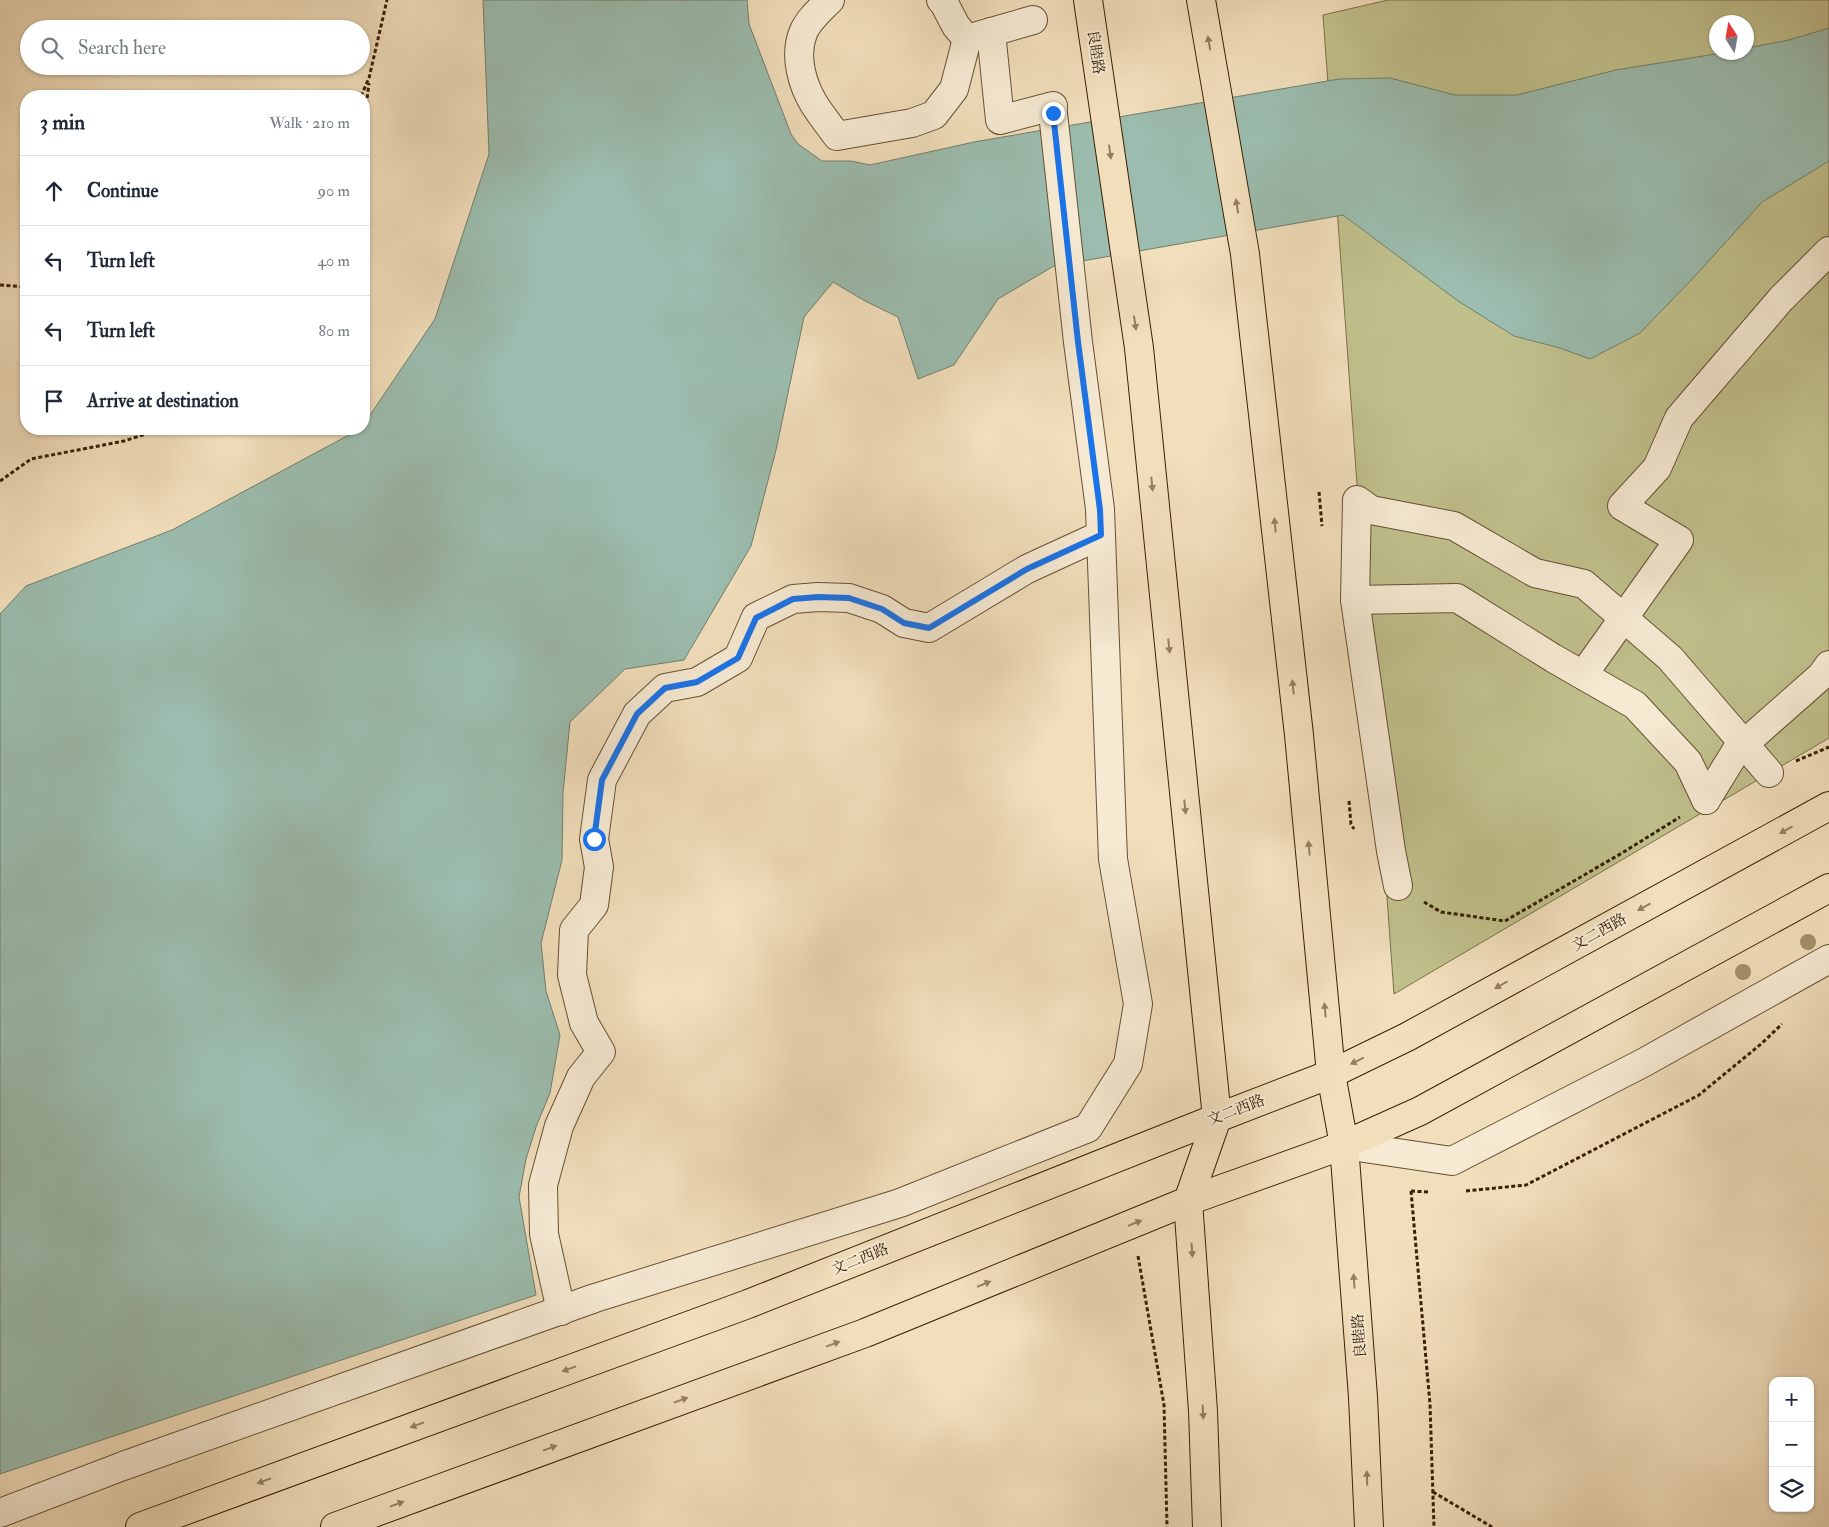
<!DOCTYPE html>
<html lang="en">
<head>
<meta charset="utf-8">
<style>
	:root { --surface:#fff; --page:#f6f6f7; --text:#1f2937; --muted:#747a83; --line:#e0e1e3 }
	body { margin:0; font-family:"IM FELL Double Pica","Noto Serif SC",serif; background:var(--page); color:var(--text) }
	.controls { position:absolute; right:15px; bottom:15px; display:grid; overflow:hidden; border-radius:10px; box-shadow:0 1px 4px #0004 }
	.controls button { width:45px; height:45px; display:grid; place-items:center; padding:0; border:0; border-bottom:1px solid var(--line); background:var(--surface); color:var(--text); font:25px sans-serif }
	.compass { position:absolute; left:1709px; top:15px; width:45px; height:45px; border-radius:50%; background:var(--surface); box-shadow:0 1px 4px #0004; rotate:349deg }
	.stop { position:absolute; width:15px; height:15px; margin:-11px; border:4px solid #1a73e8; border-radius:50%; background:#fff }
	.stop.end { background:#1a73e8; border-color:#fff; box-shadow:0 1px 5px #0008 }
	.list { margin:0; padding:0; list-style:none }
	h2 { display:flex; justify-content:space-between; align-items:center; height:65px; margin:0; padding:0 20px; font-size:21px }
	h2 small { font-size:16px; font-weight:400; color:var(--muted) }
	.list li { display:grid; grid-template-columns:32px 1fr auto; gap:15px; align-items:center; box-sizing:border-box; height:70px; padding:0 20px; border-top:1px solid var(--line) }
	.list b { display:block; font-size:19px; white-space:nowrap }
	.list em { font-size:16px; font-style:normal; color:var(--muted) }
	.icon { flex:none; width:28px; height:28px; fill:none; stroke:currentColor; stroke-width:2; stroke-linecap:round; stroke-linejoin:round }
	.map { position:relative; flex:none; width:1829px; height:1527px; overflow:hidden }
	.search { position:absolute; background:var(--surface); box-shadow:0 1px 4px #0004; left:20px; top:20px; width:350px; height:55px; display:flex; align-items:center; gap:12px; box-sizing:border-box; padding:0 18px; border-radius:28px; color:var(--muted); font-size:19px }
	.panel { position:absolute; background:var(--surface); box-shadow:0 1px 4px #0004; left:20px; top:90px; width:350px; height:345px; border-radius:20px }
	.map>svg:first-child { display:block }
	.green { fill:#c0c08c; stroke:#7c7049; fill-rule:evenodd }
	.water { fill:#9bbcae; stroke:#737e6b }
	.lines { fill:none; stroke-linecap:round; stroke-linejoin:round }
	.minor-casing { stroke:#665033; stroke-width:30 }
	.major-casing { stroke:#382006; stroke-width:30 }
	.path { stroke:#382006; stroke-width:3; stroke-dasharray:4 2.5; stroke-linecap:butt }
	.minor { stroke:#f6ead3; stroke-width:28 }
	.major { stroke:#f1debb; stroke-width:28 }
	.tree { fill:#a2906d }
	.oneway { fill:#947f60 }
	.route { stroke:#1a73e8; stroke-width:6 }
	.labels { text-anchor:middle; stroke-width:4; stroke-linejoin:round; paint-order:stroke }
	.street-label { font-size:15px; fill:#382006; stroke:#f6ead3 }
</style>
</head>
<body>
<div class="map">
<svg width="1829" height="1527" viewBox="0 0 1829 1527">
	<rect width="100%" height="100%" fill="#f1debb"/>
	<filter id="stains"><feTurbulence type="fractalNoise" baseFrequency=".004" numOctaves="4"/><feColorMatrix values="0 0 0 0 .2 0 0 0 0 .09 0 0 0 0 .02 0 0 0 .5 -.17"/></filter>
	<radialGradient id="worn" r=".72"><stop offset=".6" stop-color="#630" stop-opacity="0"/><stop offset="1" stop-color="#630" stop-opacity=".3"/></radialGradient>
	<path class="green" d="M1388,0H1829V738L1394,994L1323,15ZM1716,22H1746V52H1716Z"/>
	<polygon class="water" points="483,0 747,0 749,24 791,134 798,144 822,161 851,161 870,165 974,142 1339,79 1390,78 1455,95 1517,95 1616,70 1722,53 1746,52 1747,48 1789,40 1829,28 1829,161 1762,202 1696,275 1640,333 1590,359 1560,348 1514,336 1458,301 1343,215 1054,266 998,299 954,365 918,379 898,317 865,301 833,282 804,317 776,450 751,546 684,660 625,669 570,722 563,793 562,860 541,943 546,991 560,1035 550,1093 536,1127 526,1159 519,1197 536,1295 0,1474 0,614 26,586 172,530 360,429 364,429 364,424 435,319 489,154"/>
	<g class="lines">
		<defs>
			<g id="minor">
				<path d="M830,0C820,10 808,20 803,33C794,56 802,84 814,104C821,115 829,125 837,136L912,123L934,115L954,89L967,39L1033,20"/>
				<polyline points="941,0 944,3 956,26 967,39"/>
				<polyline points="991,32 1000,120 1053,106"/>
				<polyline points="1355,600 1457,598 1553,658 1635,705 1688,762 1706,800"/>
				<polyline points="1583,675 1679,540 1622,506 1657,468 1679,418 1781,299 1829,251"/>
				<polyline points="1706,800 1736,751 1821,676 1829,665"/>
				<polyline points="1398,886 1391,851 1355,600 1357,500 1371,510 1454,526 1535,573 1584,584 1670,658 1769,773"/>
				<polyline points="1344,1145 1452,1161 1643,1063 1829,959"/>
				<polyline points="561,1311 544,1234 543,1185 559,1126 581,1077 601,1052 584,1023 572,975 574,930 594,905 599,867 594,839 602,780 637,714 665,688 697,682 738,658 756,617 793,599 818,597 849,598 882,609 904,623 929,628 1027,569 1101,535"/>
				<polyline points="0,1513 123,1466 595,1298 900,1203 1088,1128 1128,1064 1138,1004 1113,859 1100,509 1078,342 1053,113"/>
			</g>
			<g id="major">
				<polyline points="1088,0 1139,348 1217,1118 1188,1201 1203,1411 1207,1527"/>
				<polyline points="1201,0 1245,254 1299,735 1331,1074 1344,1145 1363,1397 1369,1527"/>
				<polyline points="140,1527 748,1304 1217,1118 1331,1074 1407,1037 1829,806"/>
				<polyline points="335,1527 865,1333 1188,1201 1344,1145 1420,1111 1829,888"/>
			</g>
		</defs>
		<use href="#minor" class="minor-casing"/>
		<use href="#major" class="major-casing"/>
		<g class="path">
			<polyline points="361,96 369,78 387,0"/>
			<polyline points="364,124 369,83"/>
			<polyline points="0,285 26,287"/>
			<polyline points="0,481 31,459 124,441 161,429"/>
			<polyline points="1319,492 1322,526"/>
			<polyline points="1796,761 1829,747"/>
			<polyline points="1349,801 1351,824 1354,829"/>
			<polyline points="1424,902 1441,912 1505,921 1622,853 1680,817"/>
			<polyline points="1411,1191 1428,1192"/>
			<polyline points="1411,1191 1430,1404 1434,1527"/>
			<polyline points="1466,1191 1526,1185 1699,1095 1761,1044 1782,1024"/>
			<polyline points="1138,1256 1164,1405 1167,1527"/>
			<polyline points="1433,1492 1492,1527"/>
		</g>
		<use href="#minor" class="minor"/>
		<use href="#major" class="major"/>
	</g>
	<g class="tree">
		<circle cx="1808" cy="942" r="8"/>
		<circle cx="1743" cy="972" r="8"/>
	</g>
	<defs><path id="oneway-solid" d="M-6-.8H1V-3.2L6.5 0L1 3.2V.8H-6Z" transform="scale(1.25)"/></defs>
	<g class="oneway">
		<use href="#oneway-solid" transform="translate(1209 43) rotate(-100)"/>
		<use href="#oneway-solid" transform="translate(1110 152) rotate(82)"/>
		<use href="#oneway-solid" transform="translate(1237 206) rotate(-99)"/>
		<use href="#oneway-solid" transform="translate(1135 323) rotate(82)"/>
		<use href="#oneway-solid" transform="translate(1152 484) rotate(84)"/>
		<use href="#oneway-solid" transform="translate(1275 525) rotate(-96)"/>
		<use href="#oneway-solid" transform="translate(1169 646) rotate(84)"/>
		<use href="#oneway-solid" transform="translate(1293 687) rotate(-96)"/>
		<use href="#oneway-solid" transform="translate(1185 807) rotate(84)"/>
		<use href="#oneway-solid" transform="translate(1786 830) rotate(151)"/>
		<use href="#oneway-solid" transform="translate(1309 848) rotate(-95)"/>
		<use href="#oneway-solid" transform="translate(1644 907) rotate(151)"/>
		<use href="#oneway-solid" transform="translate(1501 985) rotate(151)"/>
		<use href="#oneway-solid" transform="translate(1325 1010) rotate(-95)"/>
		<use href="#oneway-solid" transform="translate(1357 1061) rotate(154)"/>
		<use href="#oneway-solid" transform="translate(1135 1223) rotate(-22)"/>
		<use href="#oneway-solid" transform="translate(1192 1250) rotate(86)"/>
		<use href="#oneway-solid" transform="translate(1354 1281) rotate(-94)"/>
		<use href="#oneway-solid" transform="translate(984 1284) rotate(-22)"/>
		<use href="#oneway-solid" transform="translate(833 1344) rotate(-20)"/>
		<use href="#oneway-solid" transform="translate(569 1369) rotate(160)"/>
		<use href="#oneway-solid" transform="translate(681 1400) rotate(-20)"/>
		<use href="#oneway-solid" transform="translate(1203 1412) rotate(87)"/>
		<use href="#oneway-solid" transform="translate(417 1425) rotate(160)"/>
		<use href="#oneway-solid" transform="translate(550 1448) rotate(-20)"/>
		<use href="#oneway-solid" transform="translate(1367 1478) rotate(-92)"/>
		<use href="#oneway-solid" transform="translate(264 1481) rotate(160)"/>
		<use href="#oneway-solid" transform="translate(397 1504) rotate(-20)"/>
	</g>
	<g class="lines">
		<polyline class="route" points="594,839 602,780 637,714 665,688 697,682 738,658 756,618 793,599 818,597 849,598 882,609 904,623 929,628 1027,569 1101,535 1100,510 1078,342 1053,113"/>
	</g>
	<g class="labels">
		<g class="street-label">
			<text transform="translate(1096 52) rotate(82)" y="5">良睦路</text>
			<text transform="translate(1599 932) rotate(-29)" y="5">文二西路</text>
			<text transform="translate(1236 1110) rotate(-21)" y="5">文二西路</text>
			<text transform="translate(860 1259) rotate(-22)" y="5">文二西路</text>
			<text transform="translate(1359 1336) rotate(-94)" y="5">良睦路</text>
		</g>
	</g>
	<rect width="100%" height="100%" filter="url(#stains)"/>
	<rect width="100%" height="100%" fill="url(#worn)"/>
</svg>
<div class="controls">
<button>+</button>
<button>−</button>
<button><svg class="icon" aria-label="layers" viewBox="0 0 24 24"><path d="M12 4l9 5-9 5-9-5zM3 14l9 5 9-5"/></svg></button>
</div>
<svg class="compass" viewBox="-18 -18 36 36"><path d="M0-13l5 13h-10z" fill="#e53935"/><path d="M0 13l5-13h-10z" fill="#747a83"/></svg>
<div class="stop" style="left:594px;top:839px"></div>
<div class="stop end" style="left:1053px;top:113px"></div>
<div class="search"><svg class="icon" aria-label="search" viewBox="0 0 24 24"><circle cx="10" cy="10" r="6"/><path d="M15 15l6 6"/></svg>Search here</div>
<section class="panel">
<h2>3 min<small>Walk · 210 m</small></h2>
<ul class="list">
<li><svg class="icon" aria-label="ahead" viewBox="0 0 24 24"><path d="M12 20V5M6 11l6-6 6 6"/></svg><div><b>Continue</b></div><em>90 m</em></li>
<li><svg class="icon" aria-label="left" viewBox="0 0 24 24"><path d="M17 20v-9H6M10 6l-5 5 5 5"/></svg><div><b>Turn left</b></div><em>40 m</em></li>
<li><svg class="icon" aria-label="left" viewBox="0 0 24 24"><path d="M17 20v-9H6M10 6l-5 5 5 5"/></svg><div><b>Turn left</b></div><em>80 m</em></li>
<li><svg class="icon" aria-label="arrive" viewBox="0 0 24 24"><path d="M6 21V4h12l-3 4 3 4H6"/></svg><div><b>Arrive at destination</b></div></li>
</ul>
</section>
</div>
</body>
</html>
